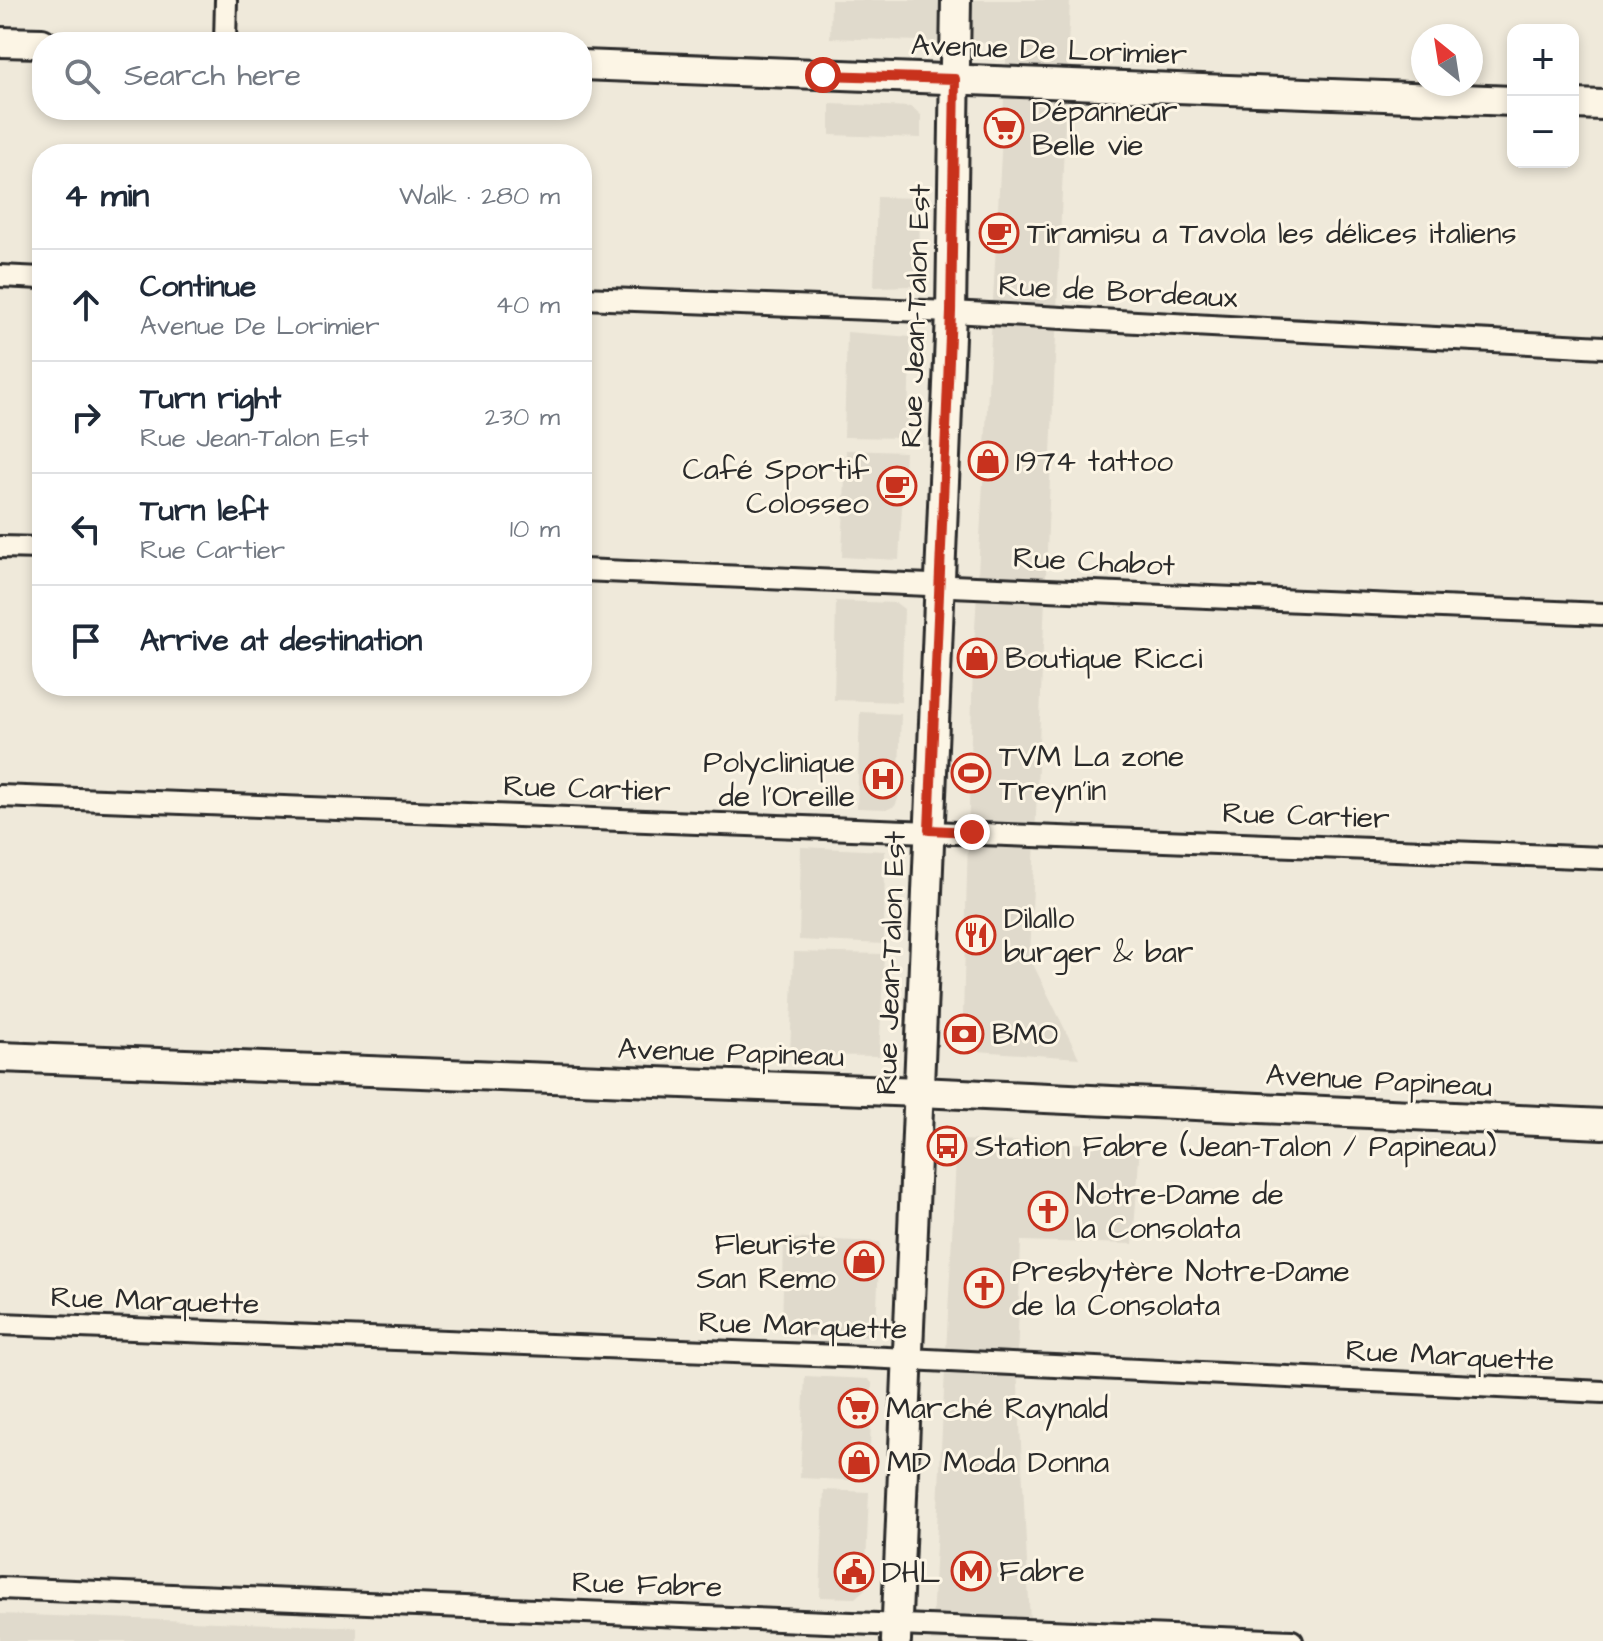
<!DOCTYPE html>
<html lang="en">
<head>
<meta charset="utf-8">
<style>
	:root { --surface:#fff; --page:#f6f6f7; --text:#1f2937; --muted:#747a83; --line:#e0e1e3 }
	body { margin:0; font-family:"Architects Daughter",sans-serif; background:var(--page); color:var(--text) }
	.controls { position:absolute; right:24px; top:24px; display:grid; overflow:hidden; border-radius:16px; box-shadow:0 4px 12px #0003 }
	.controls button { width:72px; height:72px; display:grid; place-items:center; padding:0; border:0; border-bottom:2px solid var(--line); background:var(--surface); color:var(--text); font:40px sans-serif }
	.compass { position:absolute; left:1411px; top:24px; width:72px; height:72px; border-radius:50%; background:var(--surface); box-shadow:0 4px 12px #0003; rotate:330deg }
	.stop { position:absolute; width:24px; height:24px; margin:-18px; border:6px solid #c8321e; border-radius:50%; background:#fff }
	.stop.end { background:#c8321e; border-color:#fff; box-shadow:0 2px 8px #0008 }
	.list { margin:0; padding:0; list-style:none }
	h2 { display:flex; justify-content:space-between; align-items:center; height:104px; margin:0; padding:0 32px; font-size:34px }
	h2 small { font-size:26px; font-weight:400; color:var(--muted) }
	.list li { display:grid; grid-template-columns:52px 1fr auto; gap:24px; align-items:center; box-sizing:border-box; height:112px; padding:0 32px; border-top:2px solid var(--line) }
	.list b { display:block; font-size:30px; white-space:nowrap }
	.list p { margin:0; font-size:26px; white-space:nowrap; color:var(--muted) }
	.list em { font-size:26px; font-style:normal; color:var(--muted) }
	.icon { flex:none; width:44px; height:44px; fill:none; stroke:currentColor; stroke-width:2; stroke-linecap:round; stroke-linejoin:round }
	.map { position:relative; flex:none; width:1603px; height:1641px; overflow:hidden }
	.search { position:absolute; background:var(--surface); box-shadow:0 4px 12px #0003; left:32px; top:32px; width:560px; height:88px; display:flex; align-items:center; gap:20px; box-sizing:border-box; padding:0 28px; border-radius:32px; color:var(--muted); font-size:30px }
	.panel { position:absolute; background:var(--surface); box-shadow:0 4px 12px #0003; left:32px; top:144px; width:560px; height:552px; border-radius:32px }
	.map>svg:first-child { display:block }
	.built { fill:#e0dacc }
	.lines { fill:none; stroke-linecap:round; stroke-linejoin:round }
	.street-casing { stroke:#2b2b2b; stroke-width:26 }
	.secondary-casing { stroke:#2b2b2b; stroke-width:34 }
	.street { stroke:#fcf5e5; stroke-width:20 }
	.secondary { stroke:#fcf5e5; stroke-width:28 }
	.route { stroke:#c8321e; stroke-width:10 }
	.labels { text-anchor:middle; stroke-width:6; stroke-linejoin:round; paint-order:stroke }
	.street-label { font-size:30px; fill:#2b2b2b; stroke:#fcf5e5 }
	.poi-label { font-size:30px; fill:#2b2b2b; stroke:#fcf5e5; text-anchor:start }
</style>
</head>
<body>
<div class="map">
<svg width="1603" height="1641" viewBox="0 0 1603 1641">
	<rect width="100%" height="100%" fill="#efe9da"/>
	<filter id="ink" filterUnits="userSpaceOnUse"><feTurbulence type="fractalNoise" baseFrequency=".0125" numOctaves="2"/><feDisplacementMap in="SourceGraphic" scale="16" xChannelSelector="R" yChannelSelector="G"/><feConvolveMatrix kernelMatrix="1 2 1 2 8 2 1 2 1" color-interpolation-filters="sRGB"/></filter>
	<g filter="url(#ink)">
		<g class="built">
			<polygon points="831,0 1070,0 1030,958 1079,1058 962,1050 973,665 1007,44 830,38"/>
			<polygon points="830,104 912,107 921,115 921,138 830,135"/>
			<polygon points="877,197 920,198 919,278 914,286 874,287"/>
			<polygon points="847,332 911,337 907,438 844,437"/>
			<polygon points="846,450 905,452 899,560 842,557"/>
			<polygon points="836,601 896,603 904,609 901,702 834,700"/>
			<polygon points="860,712 901,714 898,799 895,806 888,809 857,808"/>
			<polygon points="801,847 885,851 884,944 799,940"/>
			<polygon points="794,952 884,954 879,1056 790,1055"/>
			<polygon points="957,1140 1140,1145 1133,1244 1021,1241 1017,1365 1031,1641 931,1641"/>
			<polygon points="784,1238 880,1242 876,1328 871,1337 782,1335"/>
			<polygon points="805,1376 868,1379 872,1383 869,1481 800,1478"/>
			<polygon points="824,1490 869,1492 865,1589 855,1598 820,1597"/>
			<polygon points="0,1614 357,1627 357,1641 0,1641"/>
		</g>
		<g class="lines">
			<defs>
				<g id="street">
					<polyline points="225,42 226,0"/>
					<polyline points="0,276 42,278"/>
					<polyline points="582,298 951,312 1603,347"/>
					<polyline points="0,547 42,548"/>
					<polyline points="582,570 1603,614"/>
					<polyline points="0,796 1603,858"/>
					<polyline points="0,1324 866,1357 1603,1392"/>
					<polyline points="0,1588 1292,1641"/>
				</g>
				<g id="secondary">
					<polyline points="0,42 42,43"/>
					<polyline points="582,65 1513,101"/>
					<polyline points="1573,104 1603,105"/>
					<polyline points="0,1057 919,1092 1603,1124"/>
					<polyline points="896,1641 951,312 956,0"/>
				</g>
			</defs>
			<use href="#street" class="street-casing"/>
			<use href="#secondary" class="secondary-casing"/>
			<use href="#street" class="street"/>
			<use href="#secondary" class="secondary"/>
		</g>
	</g>
	<g class="lines" filter="url(#ink)">
		<polyline class="route" points="823,75 955,79 951,312 929,830 972,832"/>
	</g>
	<defs>
		<symbol id="supermarket-ring" viewBox="-11 -11 22 22"><circle r="9.5" fill="#fcf5e5" stroke="#c8321e" stroke-width="1.5"/><path d="M-6-5.5h2.5l.6 2H6L4.5 2H-2.5L-4.4-4H-6ZM-1.5 3.2a1.3 1.3 0 1 0 .1 0ZM3 3.2a1.3 1.3 0 1 0 .1 0Z" fill="#c8321e"/></symbol>
		<symbol id="cafe-ring" viewBox="-11 -11 22 22"><circle r="9.5" fill="#fcf5e5" stroke="#c8321e" stroke-width="1.5"/><path d="M-5.5-4.5H6V0H3Q3 3.5 0 3.5H-2.5Q-5.5 3.5-5.5 0ZM3-3.2v2h1.7v-2ZM-6 4.5H4V6H-6Z" fill="#c8321e"/></symbol>
		<symbol id="shop-ring" viewBox="-11 -11 22 22"><circle r="9.5" fill="#fcf5e5" stroke="#c8321e" stroke-width="1.5"/><path d="M-5-2.5h2.3a2.7 3.5 0 0 1 5.4 0H5L5.5 6h-11ZM-1.5-2.5h3a1.5 2.3 0 0 0-3 0Z" fill="#c8321e"/></symbol>
		<symbol id="stadium-ring" viewBox="-11 -11 22 22"><circle r="9.5" fill="#fcf5e5" stroke="#c8321e" stroke-width="1.5"/><path d="M0-5a6.5 5 0 1 0 0 10a6.5 5 0 1 0 0-10ZM-3.5-1.8h7v3.6h-7Z" fill="#c8321e"/></symbol>
		<symbol id="hospital-ring" viewBox="-11 -11 22 22"><circle r="9.5" fill="#fcf5e5" stroke="#c8321e" stroke-width="1.5"/><path d="M-5-5h3v3.5h4V-5h3V5h-3V1.5h-4V5h-3Z" fill="#c8321e"/></symbol>
		<symbol id="restaurant-ring" viewBox="-11 -11 22 22"><circle r="9.5" fill="#fcf5e5" stroke="#c8321e" stroke-width="1.5"/><path d="M-5-6h1v4h1v-4h1v4h1v-4h1v5L-1.5 .5V6h-2V.5L-5-1ZM5-6V6H3V1.5H1.5Q1.5-4 5-6Z" fill="#c8321e"/></symbol>
		<symbol id="bank-ring" viewBox="-11 -11 22 22"><circle r="9.5" fill="#fcf5e5" stroke="#c8321e" stroke-width="1.5"/><path d="M-6-4H6V4H-6ZM0-2.3a2.3 2.3 0 1 0 0 4.6a2.3 2.3 0 1 0 0-4.6Z" fill="#c8321e"/></symbol>
		<symbol id="bus-ring" viewBox="-11 -11 22 22"><circle r="9.5" fill="#fcf5e5" stroke="#c8321e" stroke-width="1.5"/><path d="M-5-6H5V4H4V6H2V4H-2V6H-4V4H-5ZM-3.5-4V0h7V-4ZM-3.5 1.2v1.5H-2V1.2ZM2 1.2v1.5H3.5V1.2Z" fill="#c8321e"/></symbol>
		<symbol id="church-ring" viewBox="-11 -11 22 22"><circle r="9.5" fill="#fcf5e5" stroke="#c8321e" stroke-width="1.5"/><path d="M-1.2-6h2.4v3.5h3.3v2.4h-3.3V6h-2.4V-.1h-3.3v-2.4h3.3Z" fill="#c8321e"/></symbol>
		<symbol id="metro-ring" viewBox="-11 -11 22 22"><circle r="9.5" fill="#fcf5e5" stroke="#c8321e" stroke-width="1.5"/><path d="M-5.5 5V-5H-3L0 0L3-5H5.5V5H3V-.5L0 4L-3-.5V5Z" fill="#c8321e"/></symbol>
		<symbol id="civic-ring" viewBox="-11 -11 22 22"><circle r="9.5" fill="#fcf5e5" stroke="#c8321e" stroke-width="1.5"/><path d="M-.6-6.5H3V-4.5H.6V-3L4-1V1h2V6H-6V1h2V-1L-.6-3ZM-1.2 2.5V6h2.4V2.5Z" fill="#c8321e"/></symbol>
	</defs>
	<g fill-rule="evenodd">
		<use href="#supermarket-ring" x="982" y="106" width="44" height="44"/>
		<use href="#cafe-ring" x="977" y="211" width="44" height="44"/>
		<use href="#shop-ring" x="966" y="439" width="44" height="44"/>
		<use href="#cafe-ring" x="875" y="464" width="44" height="44"/>
		<use href="#shop-ring" x="955" y="636" width="44" height="44"/>
		<use href="#stadium-ring" x="949" y="751" width="44" height="44"/>
		<use href="#hospital-ring" x="861" y="757" width="44" height="44"/>
		<use href="#restaurant-ring" x="954" y="913" width="44" height="44"/>
		<use href="#bank-ring" x="942" y="1012" width="44" height="44"/>
		<use href="#bus-ring" x="925" y="1124" width="44" height="44"/>
		<use href="#church-ring" x="1026" y="1189" width="44" height="44"/>
		<use href="#shop-ring" x="842" y="1239" width="44" height="44"/>
		<use href="#church-ring" x="962" y="1266" width="44" height="44"/>
		<use href="#supermarket-ring" x="836" y="1386" width="44" height="44"/>
		<use href="#shop-ring" x="837" y="1440" width="44" height="44"/>
		<use href="#metro-ring" x="949" y="1549" width="44" height="44"/>
		<use href="#civic-ring" x="832" y="1550" width="44" height="44"/>
	</g>
	<g class="labels">
		<g class="street-label">
			<text transform="translate(1049 49) rotate(2)" y="10">Avenue De Lorimier</text>
			<text transform="translate(1118 291) rotate(3)" y="10">Rue de Bordeaux</text>
			<text transform="translate(915 316) rotate(-88)" y="10">Rue Jean-Talon Est</text>
			<text transform="translate(1094 561) rotate(3)" y="10">Rue Chabot</text>
			<text transform="translate(587 788) rotate(2)" y="10">Rue Cartier</text>
			<text transform="translate(1306 815) rotate(2)" y="10">Rue Cartier</text>
			<text transform="translate(890 963) rotate(-88)" y="10">Rue Jean-Talon Est</text>
			<text transform="translate(731 1052) rotate(2)" y="10">Avenue Papineau</text>
			<text transform="translate(1379 1080) rotate(3)" y="10">Avenue Papineau</text>
			<text transform="translate(155 1300) rotate(2)" y="10">Rue Marquette</text>
			<text transform="translate(803 1325) rotate(2)" y="10">Rue Marquette</text>
			<text transform="translate(1450 1355) rotate(3)" y="10">Rue Marquette</text>
			<text transform="translate(647 1584) rotate(2)" y="10">Rue Fabre</text>
		</g>
		<g class="poi-label">
			<text x="1032" y="121">Dépanneur<tspan x="1032" dy="34">Belle vie</tspan></text>
			<text x="1027" y="243">Tiramisu a Tavola les délices italiens</text>
			<text x="1016" y="471">1974 tattoo</text>
			<text x="869" y="479" text-anchor="end">Café Sportif<tspan x="869" dy="34">Colosseo</tspan></text>
			<text x="1005" y="668">Boutique Ricci</text>
			<text x="999" y="766">TVM La zone<tspan x="999" dy="34">Treyn'in</tspan></text>
			<text x="855" y="772" text-anchor="end">Polyclinique<tspan x="855" dy="34">de l'Oreille</tspan></text>
			<text x="1004" y="928">Dilallo<tspan x="1004" dy="34">burger &amp; bar</tspan></text>
			<text x="992" y="1044">BMO</text>
			<text x="975" y="1156">Station Fabre (Jean-Talon / Papineau)</text>
			<text x="1076" y="1204">Notre-Dame de<tspan x="1076" dy="34">la Consolata</tspan></text>
			<text x="836" y="1254" text-anchor="end">Fleuriste<tspan x="836" dy="34">San Remo</tspan></text>
			<text x="1012" y="1281">Presbytère Notre-Dame<tspan x="1012" dy="34">de la Consolata</tspan></text>
			<text x="886" y="1418">Marché Raynald</text>
			<text x="887" y="1472">MD Moda Donna</text>
			<text x="999" y="1581">Fabre</text>
			<text x="882" y="1582">DHL</text>
		</g>
	</g>
</svg>
<div class="controls">
<button>+</button>
<button>−</button>
</div>
<svg class="compass" viewBox="-18 -18 36 36"><path d="M0-13l5 13h-10z" fill="#e53935"/><path d="M0 13l5-13h-10z" fill="#747a83"/></svg>
<div class="stop" style="left:823px;top:75px"></div>
<div class="stop end" style="left:972px;top:832px"></div>
<div class="search"><svg class="icon" aria-label="search" viewBox="0 0 24 24"><circle cx="10" cy="10" r="6"/><path d="M15 15l6 6"/></svg>Search here</div>
<section class="panel">
<h2>4 min<small>Walk · 280 m</small></h2>
<ul class="list">
<li><svg class="icon" aria-label="ahead" viewBox="0 0 24 24"><path d="M12 20V5M6 11l6-6 6 6"/></svg><div><b>Continue</b><p>Avenue De Lorimier</p></div><em>40 m</em></li>
<li><svg class="icon" aria-label="right" viewBox="0 0 24 24"><path d="M7 20v-9h11M14 6l5 5-5 5"/></svg><div><b>Turn right</b><p>Rue Jean-Talon Est</p></div><em>230 m</em></li>
<li><svg class="icon" aria-label="left" viewBox="0 0 24 24"><path d="M17 20v-9H6M10 6l-5 5 5 5"/></svg><div><b>Turn left</b><p>Rue Cartier</p></div><em>10 m</em></li>
<li><svg class="icon" aria-label="arrive" viewBox="0 0 24 24"><path d="M6 21V4h12l-3 4 3 4H6"/></svg><div><b>Arrive at destination</b></div></li>
</ul>
</section>
</div>
</body>
</html>
